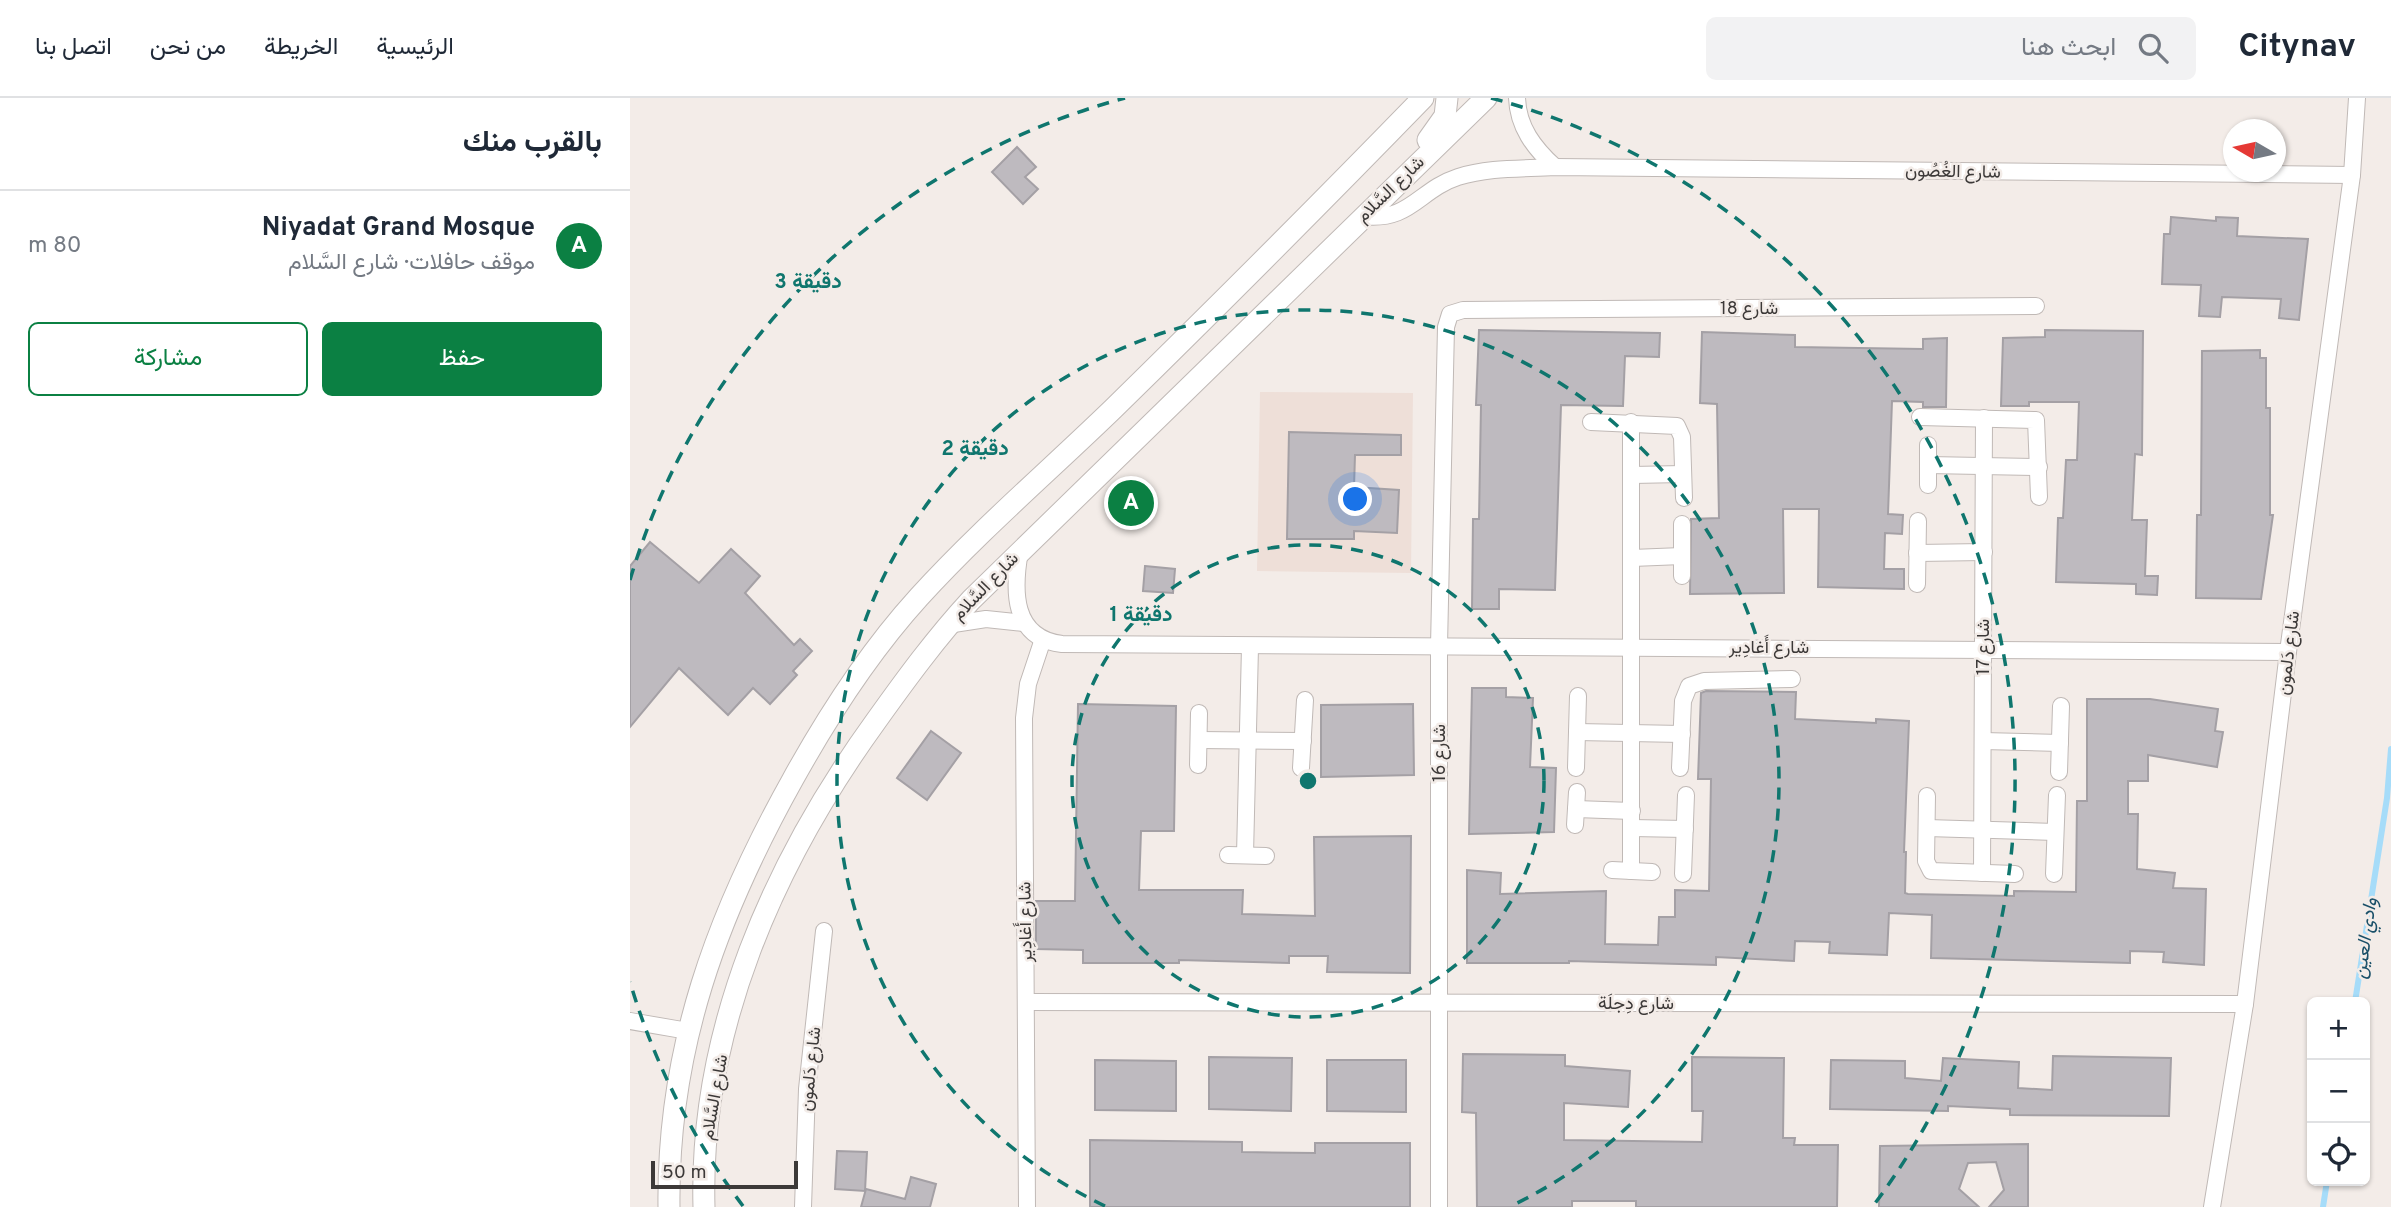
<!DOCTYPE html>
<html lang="ar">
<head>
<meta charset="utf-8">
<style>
	:root { --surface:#fff; --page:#f2f2f3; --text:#1f2937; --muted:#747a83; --line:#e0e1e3; --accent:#0b8043 }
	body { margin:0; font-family:Overpass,Vazirmatn,sans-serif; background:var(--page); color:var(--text); direction:rtl }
	.controls { position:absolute; right:21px; bottom:21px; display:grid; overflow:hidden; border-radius:10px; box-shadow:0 2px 5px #0004 }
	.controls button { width:63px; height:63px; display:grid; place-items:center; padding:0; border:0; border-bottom:2px solid var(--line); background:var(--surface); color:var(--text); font:35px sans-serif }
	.compass { position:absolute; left:1593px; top:21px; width:63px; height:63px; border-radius:50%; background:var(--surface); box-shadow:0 2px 5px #0004; rotate:279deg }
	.scale { position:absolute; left:21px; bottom:18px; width:147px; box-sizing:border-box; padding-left:7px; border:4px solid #3c3938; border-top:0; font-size:19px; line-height:24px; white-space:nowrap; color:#3c3938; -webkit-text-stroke:5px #f3ece8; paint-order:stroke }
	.you { position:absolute; left:726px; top:402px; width:24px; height:24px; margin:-18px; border:5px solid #fff; border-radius:50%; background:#1a73e8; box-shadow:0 0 0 10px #1a73e833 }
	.badge { display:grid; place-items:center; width:46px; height:46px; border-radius:50%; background:var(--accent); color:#fff; font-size:23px; font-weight:700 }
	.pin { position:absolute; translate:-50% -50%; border:4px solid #fff; box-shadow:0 2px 7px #0006 }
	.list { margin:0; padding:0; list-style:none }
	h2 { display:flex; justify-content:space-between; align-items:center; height:91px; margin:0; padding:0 28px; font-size:30px }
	h2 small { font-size:23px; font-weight:400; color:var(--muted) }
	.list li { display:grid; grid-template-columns:46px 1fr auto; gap:21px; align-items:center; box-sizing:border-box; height:112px; padding:0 28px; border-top:2px solid var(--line) }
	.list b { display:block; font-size:26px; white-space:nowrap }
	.list p { margin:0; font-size:23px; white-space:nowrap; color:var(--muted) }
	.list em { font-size:23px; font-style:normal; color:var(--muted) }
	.actions { display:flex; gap:14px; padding:21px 28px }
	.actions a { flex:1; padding:16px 0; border:2px solid var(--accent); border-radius:10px; text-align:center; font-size:24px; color:var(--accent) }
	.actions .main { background:var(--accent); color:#fff }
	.icon { flex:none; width:38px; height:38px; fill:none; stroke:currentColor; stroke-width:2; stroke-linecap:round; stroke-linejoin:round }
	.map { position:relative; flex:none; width:1761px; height:1109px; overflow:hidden; direction:ltr }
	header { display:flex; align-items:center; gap:42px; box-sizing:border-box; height:98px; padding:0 35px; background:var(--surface); border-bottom:2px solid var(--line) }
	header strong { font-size:33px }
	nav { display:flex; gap:38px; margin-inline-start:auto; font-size:24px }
	.search { width:490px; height:63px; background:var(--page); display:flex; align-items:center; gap:18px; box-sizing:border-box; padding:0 24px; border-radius:10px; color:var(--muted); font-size:26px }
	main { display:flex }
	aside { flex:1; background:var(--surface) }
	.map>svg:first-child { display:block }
	.built { fill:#eedfd8 }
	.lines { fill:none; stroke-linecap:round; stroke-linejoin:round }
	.stream { stroke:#a6dcf9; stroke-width:6 }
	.building { fill:#bebabf; stroke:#a4a0a5; stroke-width:2 }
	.street-casing { stroke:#c0b9b6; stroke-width:18 }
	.secondary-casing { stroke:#c0b9b6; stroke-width:23 }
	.street { stroke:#fff; stroke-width:16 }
	.secondary { stroke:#fff; stroke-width:21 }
	.ring { fill:none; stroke:#0f766e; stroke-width:3.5; stroke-dasharray:12 9 }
	.labels { text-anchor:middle; stroke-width:5; stroke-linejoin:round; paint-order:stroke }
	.street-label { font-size:18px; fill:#3c3938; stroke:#f3ece8 }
	.water-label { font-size:19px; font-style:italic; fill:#1a5069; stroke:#f3ece8 }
	.centre { fill:#0f766e; stroke:#f3ece8; stroke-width:3.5 }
	.ring-label { font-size:21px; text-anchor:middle; font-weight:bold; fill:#0f766e; stroke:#f3ece8; stroke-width:5; stroke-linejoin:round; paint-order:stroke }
</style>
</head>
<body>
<header>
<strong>Citynav</strong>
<div class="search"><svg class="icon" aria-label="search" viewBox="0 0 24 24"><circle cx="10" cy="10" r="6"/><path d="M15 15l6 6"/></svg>ابحث هنا</div>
<nav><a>الرئيسية</a><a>الخريطة</a><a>من نحن</a><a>اتصل بنا</a></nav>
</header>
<main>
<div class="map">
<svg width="1761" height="1109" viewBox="0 0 1761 1109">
	<rect width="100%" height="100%" fill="#f3ece8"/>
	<polygon class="built" points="630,294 783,295 781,475 627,473"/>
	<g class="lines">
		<g class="stream">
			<polyline points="1725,904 1757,700 1761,651"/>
			<polyline points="1693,1109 1697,1083"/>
		</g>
	</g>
	<g class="building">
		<polygon points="387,49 406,69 395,79 408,91 393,106 362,74"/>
		<polygon points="1541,119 1586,123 1586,119 1608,120 1607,138 1678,141 1669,222 1649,220 1651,201 1592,199 1590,219 1569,218 1571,187 1532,186 1534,136 1540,136"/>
		<polygon points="849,232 1030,235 1029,259 995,258 993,308 931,307 925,492 869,491 869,511 842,511 843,421 849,421 851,307 846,307"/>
		<polygon points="1415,232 1513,233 1512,357 1505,356 1502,422 1517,422 1515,478 1528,478 1527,497 1506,496 1506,486 1426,484 1428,420 1433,420 1436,362 1447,362 1449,304 1399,304 1399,308 1371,308 1373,240 1415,239"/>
		<polygon points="1072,234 1165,237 1165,249 1293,251 1293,241 1317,240 1316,309 1293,309 1293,304 1262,303 1258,416 1273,417 1272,436 1255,435 1254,471 1274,471 1274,491 1188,489 1189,411 1153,411 1154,495 1060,496 1061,421 1089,420 1087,306 1070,305"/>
		<polygon points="1630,252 1630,260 1636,260 1636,310 1640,310 1640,417 1643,417 1631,501 1566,500 1567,417 1571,417 1572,253"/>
		<polygon points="659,334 771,337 771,357 725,357 724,389 769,392 767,435 724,433 724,441 657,441"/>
		<polygon points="20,444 69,485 101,451 130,478 115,495 164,547 170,541 182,553 163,573 167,577 140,606 123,590 98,617 49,570 0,629 0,468"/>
		<polygon points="515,468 545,471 543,495 513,493"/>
		<polygon points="842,590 876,590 876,599 903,600 900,669 926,670 924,734 839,736"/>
		<polygon points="1076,593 1166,594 1165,621 1246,625 1246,621 1279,623 1274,754 1276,754 1275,795 1278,796 1384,798 1384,793 1446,794 1447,703 1457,703 1457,601 1520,601 1588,611 1585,633 1593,634 1587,669 1518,657 1518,683 1498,683 1498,716 1508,716 1507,771 1545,775 1543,790 1576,791 1574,867 1533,864 1534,854 1500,853 1500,865 1301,860 1302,817 1259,815 1257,857 1199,855 1200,844 1165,843 1164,863 1086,859 1086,867 939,863 939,865 837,865 837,772 871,775 870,796 976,793 975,846 1028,847 1029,819 1045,819 1045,792 1079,793 1081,681 1068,681 1071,595"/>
		<polygon points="448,606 546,608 544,733 511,733 509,792 613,792 612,816 685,818 684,739 781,738 780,875 697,874 698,858 659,858 659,865 549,862 549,865 453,865 453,852 406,851 406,803 445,803"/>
		<polygon points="783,606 784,677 691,679 691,607"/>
		<polygon points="301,633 331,655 297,702 267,680"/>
		<polygon points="833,956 935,957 935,968 1000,973 998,1009 934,1005 934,1042 1072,1044 1073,1013 1062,1013 1062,959 1154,960 1153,1040 1165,1040 1164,1047 1208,1047 1207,1109 1006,1109 1006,1103 942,1103 942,1109 847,1109 846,1015 832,1014"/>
		<polygon points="1423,958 1541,960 1539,1018 1380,1017 1380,1011 1318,1008 1318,1013 1200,1011 1201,962 1275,963 1275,980 1311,983 1313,960 1389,964 1388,990 1422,992"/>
		<polygon points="579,959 662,960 661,1013 579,1011"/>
		<polygon points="465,962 546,963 546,1013 465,1012"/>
		<polygon points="697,962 776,962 776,1014 697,1013"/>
		<polygon points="460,1042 612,1044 612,1054 685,1055 685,1045 780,1045 780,1109 460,1109"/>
		<polygon points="1398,1046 1398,1109 1359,1109 1374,1092 1366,1064 1338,1065 1329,1091 1349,1109 1249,1109 1250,1048"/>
		<polygon points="207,1053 237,1054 235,1093 205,1091"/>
		<polygon points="281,1079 306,1086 300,1109 231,1109 236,1091 275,1101"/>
	</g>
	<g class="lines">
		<defs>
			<g id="street">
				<path d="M887,0C888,29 904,50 925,69"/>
				<path d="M732,118C781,124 788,92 828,79C859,69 893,71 925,69L1722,77"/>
				<polyline points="1290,319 1406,322 1409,399"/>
				<polyline points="961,324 1047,328 1052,339 1054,400"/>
				<polyline points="1001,324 1001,773"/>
				<polyline points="1298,367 1409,369"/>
				<polyline points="1002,377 1053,376"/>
				<polyline points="1298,387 1298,347"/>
				<path d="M390,453C383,492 382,540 432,546L1658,554"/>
				<polyline points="1287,455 1354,454"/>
				<polyline points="1002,460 1052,458"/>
				<polyline points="1052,478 1052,426"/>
				<polyline points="1287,486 1288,423"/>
				<polyline points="317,527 356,521 394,525"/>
				<polyline points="947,634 1052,636"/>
				<polyline points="569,642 673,643"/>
				<polyline points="1353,643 1430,645"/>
				<polyline points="568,667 569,615"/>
				<polyline points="671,670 675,602"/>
				<polyline points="946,670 948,598"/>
				<polyline points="1050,670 1053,603 1059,588 1074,583 1162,581"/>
				<polyline points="1429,674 1431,608"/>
				<polyline points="1297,698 1296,763 1301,773 1385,776"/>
				<polyline points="946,711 1002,713"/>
				<polyline points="945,727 947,694"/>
				<polyline points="1002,730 1055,731"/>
				<polyline points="1297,730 1425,734"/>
				<polyline points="598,757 636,758"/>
				<polyline points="615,757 620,549"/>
				<polyline points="982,772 1022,774"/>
				<polyline points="1352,775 1354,320"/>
				<polyline points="1053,776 1056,697"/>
				<polyline points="1424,776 1427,697"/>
				<polyline points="397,904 1615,906"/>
				<polyline points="0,923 58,933"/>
				<polyline points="173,1109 177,991 194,833"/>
				<polyline points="397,1109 394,620 398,586 413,541"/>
				<polyline points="809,1109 809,548 816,229 820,216 833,212 1406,208"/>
				<polyline points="1582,1109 1615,906 1658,554 1722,77 1727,0"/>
			</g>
			<g id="secondary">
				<polyline points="798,42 815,18 817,0"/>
				<path d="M39,1109C37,951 87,817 163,681C199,616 239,554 289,499C350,432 419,373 484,310C588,208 691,105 793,0"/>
				<path d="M74,1109C69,932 144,764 246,623C276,581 306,540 341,502L856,0"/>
			</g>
		</defs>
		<use href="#street" class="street-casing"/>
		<use href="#secondary" class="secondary-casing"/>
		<use href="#street" class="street"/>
		<use href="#secondary" class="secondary"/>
	</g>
	<g class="ring">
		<circle cx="678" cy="683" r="236"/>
		<path d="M475 1108A471 471 0 1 1 881 1108"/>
		<path d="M113 1108A707 707 0 0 1 0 884M0 482A707 707 0 0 1 495 0M861 0A707 707 0 0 1 1243 1108"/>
	</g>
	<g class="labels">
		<g class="street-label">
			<text transform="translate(1323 73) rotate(1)" y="6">شارع الغُصُون</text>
			<text transform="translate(760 91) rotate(-44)" y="6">شارع السَّلام</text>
			<text x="1119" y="216">شارع 18</text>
			<text transform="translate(355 488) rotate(-46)" y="6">شارع السَّلام</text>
			<text x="1139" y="555">شارع أَغادِير</text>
			<text transform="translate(1353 549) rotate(-90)" y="6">شارع 17</text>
			<text transform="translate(1658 555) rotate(-83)" y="6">شارع دَلمون</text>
			<text transform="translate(809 655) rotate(-90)" y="6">شارع 16</text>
			<text transform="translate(395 824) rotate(-91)" y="6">شارع أَغادِير</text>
			<text x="1006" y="911">شارع دِجلَة</text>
			<text transform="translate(180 971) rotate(-84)" y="6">شارع دَلمون</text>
			<text transform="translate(84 999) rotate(-80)" y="6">شارع السَّلام</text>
		</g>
		<g class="water-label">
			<text transform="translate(1734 840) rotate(-82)" y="7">وادي العين</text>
		</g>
	</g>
	<circle cx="678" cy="683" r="10" class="centre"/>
	<g class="ring-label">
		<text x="178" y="190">3 دقيقة</text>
		<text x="345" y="357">2 دقيقة</text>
		<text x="511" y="523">1 دقيقة</text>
	</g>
</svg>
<div class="controls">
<button>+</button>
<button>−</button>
<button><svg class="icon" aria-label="locate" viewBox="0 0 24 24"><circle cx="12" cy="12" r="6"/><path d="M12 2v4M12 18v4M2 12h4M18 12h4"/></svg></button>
</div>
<svg class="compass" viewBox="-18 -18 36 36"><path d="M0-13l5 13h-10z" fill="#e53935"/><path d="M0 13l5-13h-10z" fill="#747a83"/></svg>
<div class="scale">50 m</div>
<div class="you"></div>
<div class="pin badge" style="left:501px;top:405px">A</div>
</div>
<aside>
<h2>بالقرب منك<small></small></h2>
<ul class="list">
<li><span class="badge">A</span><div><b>Niyadat Grand Mosque</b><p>موقف حافلات · شارع السَّلام</p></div><em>80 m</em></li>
</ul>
<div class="actions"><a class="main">حفظ</a><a>مشاركة</a></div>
</aside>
</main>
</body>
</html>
